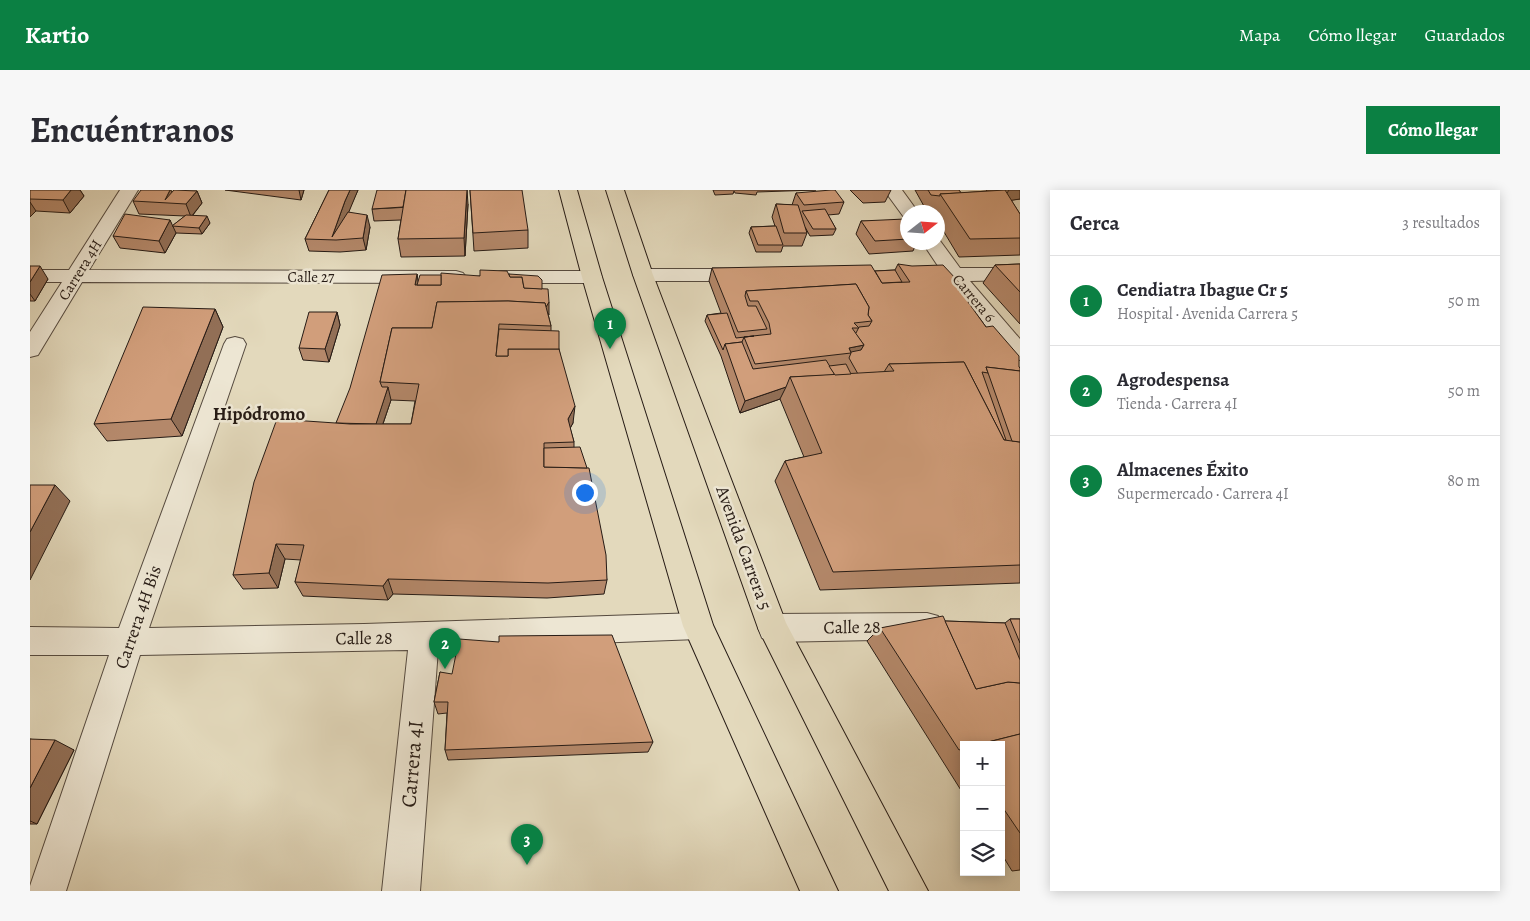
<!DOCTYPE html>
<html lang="es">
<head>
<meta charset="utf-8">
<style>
	:root { --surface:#fff; --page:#f7f7f7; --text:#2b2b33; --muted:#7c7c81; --line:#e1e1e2; --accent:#0b8043 }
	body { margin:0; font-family:Alegreya,serif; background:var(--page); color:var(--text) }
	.controls { position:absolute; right:15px; bottom:15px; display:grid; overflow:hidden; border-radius:0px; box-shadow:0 2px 12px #0003 }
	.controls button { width:45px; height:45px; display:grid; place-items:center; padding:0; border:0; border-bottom:1px solid var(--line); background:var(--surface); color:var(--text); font:25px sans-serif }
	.compass { position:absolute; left:870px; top:15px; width:45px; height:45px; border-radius:50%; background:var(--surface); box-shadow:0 2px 12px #0003; rotate:73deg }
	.you { position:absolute; left:554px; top:302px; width:18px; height:18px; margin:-12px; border:4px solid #fff; border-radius:50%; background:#1a73e8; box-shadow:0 0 0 8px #1a73e833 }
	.badge { display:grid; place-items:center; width:32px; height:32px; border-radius:50%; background:var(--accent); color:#fff; font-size:16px; font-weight:700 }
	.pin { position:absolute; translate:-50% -41px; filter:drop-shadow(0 1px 2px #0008) }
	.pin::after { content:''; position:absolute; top:26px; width:18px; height:15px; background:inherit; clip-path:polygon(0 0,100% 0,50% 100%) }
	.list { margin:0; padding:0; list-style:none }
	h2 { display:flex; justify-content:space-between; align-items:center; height:65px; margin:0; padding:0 20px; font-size:21px }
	h2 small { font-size:16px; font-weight:400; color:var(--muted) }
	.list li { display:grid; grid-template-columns:32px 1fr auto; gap:15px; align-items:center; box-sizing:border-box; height:90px; padding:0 20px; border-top:1px solid var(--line) }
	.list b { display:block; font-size:19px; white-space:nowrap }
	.list p { margin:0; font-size:16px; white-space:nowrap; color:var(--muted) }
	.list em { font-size:16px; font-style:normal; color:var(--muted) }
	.icon { flex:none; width:28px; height:28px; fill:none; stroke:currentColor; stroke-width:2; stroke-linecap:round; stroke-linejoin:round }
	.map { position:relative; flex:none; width:990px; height:701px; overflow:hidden; border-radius:0px }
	header { display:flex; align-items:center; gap:30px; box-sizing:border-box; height:70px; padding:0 25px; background:var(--accent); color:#fff }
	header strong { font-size:24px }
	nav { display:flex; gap:28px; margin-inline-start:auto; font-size:18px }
	.intro { display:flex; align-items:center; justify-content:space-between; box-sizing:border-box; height:120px; padding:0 30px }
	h1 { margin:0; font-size:35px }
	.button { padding:12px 22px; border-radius:0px; background:var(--accent); color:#fff; font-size:18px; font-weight:700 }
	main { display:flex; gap:30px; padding:0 30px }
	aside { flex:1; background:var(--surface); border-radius:0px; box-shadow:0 2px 12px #0003 }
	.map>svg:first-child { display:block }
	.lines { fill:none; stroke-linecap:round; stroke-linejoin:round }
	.minor-casing { stroke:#554a3f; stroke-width:2 }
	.major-casing { stroke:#261b15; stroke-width:2 }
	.minor { fill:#ede6d3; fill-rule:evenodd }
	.major { fill:#e3d9bc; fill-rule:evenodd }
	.wall { fill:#b4886a; stroke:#261b15; fill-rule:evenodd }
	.shaded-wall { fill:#926f56; stroke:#261b15 }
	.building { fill:#d19e7b; stroke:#261b15 }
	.labels { text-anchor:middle; stroke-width:5; stroke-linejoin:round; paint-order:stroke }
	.far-street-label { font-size:15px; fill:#261b15; stroke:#ede6d3 }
	.street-label { font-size:18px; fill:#261b15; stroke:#ede6d3 }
	.neighbourhood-label { font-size:19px; font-weight:bold; fill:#261b15; stroke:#ede6d3 }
	.near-street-label { font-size:21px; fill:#261b15; stroke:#ede6d3 }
</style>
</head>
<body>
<header>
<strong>Kartio</strong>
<nav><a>Mapa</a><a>Cómo llegar</a><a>Guardados</a></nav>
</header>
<div class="intro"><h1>Encuéntranos</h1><a class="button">Cómo llegar</a></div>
<main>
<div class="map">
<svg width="990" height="701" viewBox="0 0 990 701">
	<rect width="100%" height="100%" fill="#e3d9bc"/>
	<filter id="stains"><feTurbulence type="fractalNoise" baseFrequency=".004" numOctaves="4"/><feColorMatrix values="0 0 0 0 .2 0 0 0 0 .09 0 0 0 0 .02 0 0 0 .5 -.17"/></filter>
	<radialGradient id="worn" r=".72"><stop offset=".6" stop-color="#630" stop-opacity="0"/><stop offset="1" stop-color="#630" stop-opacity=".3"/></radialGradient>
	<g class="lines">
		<defs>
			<g id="minor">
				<polygon points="90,0 108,0 59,80 426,81 433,83 436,87 433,91 426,93 52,92 8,165 0,167 0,142 32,92 0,92 0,80 39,80"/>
				<polygon points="854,0 872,0 888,22 878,22 878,27 873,26"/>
				<polygon points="908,48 930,78 990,78 990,90 940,91 990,149 990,170 982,168 918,91 884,91 877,89 874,85 877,81 910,79 892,52 908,52"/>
				<polygon points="613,79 716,79 723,81 726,85 723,89 716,91 613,91 606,89 603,85 606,81"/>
				<polygon points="471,81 562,81 569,83 572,87 569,91 562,93 471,93 464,91 461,87 464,83"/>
				<polygon points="205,147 213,149 216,154 119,438 334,434 668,423 679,426 683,436 679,446 668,449 408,459 390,701 352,701 378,460 110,465 36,701 0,701 0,696 79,465 0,465 0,437 89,438 194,154 197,149"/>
				<polygon points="897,423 908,426 912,436 908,446 897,449 743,452 732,448 728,438 732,428 743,424"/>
			</g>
			<g id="major">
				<polygon points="529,0 547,0 572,87 683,435 808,701 770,701 653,436 552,87"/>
				<polygon points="576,0 594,0 623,85 756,433 898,701 859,701 728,438 603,85"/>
			</g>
		</defs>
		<use href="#minor" class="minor-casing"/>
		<use href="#major" class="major-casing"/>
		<use href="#minor" class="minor"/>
		<use href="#major" class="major"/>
	</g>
	<g class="wall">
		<polygon points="0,0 50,0 54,6 40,23 6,21 0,27"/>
		<polygon points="195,0 274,0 271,10"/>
		<polygon points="299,0 328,0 318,22 340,37 336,60 310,62 279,61 275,49"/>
		<polygon points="440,0 498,40 498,58 444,61"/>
		<polygon points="683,0 786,0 727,2 726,5 705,3 704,1 703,4 685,5"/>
		<polygon points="820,0 861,0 855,12 833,13"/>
		<polygon points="885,0 929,0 931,3 957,1 956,0 990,0 990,9 981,10 990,24 990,65 929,67 908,32 908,22 901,22 903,18 895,18"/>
		<polygon points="167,1 172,13 163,25 180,33 172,44 146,43 135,63 90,58 83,46 140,30 142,36 155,26 109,24 103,11 142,2"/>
		<polygon points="766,3 814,12 809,24 798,25 806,39 803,45 780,46 775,37 777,43 772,56 753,56 751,62 726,62 719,43 721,37 745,36 742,27 746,14 762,15"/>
		<polygon points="438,14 435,66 371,67 368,49 371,30 344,31 342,19"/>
		<polygon points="831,31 878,32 878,52 887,52 883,61 839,64 826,44"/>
		<polygon points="868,74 938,112 956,137 990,178 990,393 790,400 745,291 755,271 774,267 750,209 710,223 691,166 675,131 677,125 691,123 679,91 682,78 845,81 865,80"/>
		<polygon points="990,74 990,134 953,93 965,75"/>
		<polygon points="0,76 18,89 5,111 0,111"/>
		<path d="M387,84L388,92L450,86L479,84L512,99L521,136V141L529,159L543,233L540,238L544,252V257L577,390L574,404L517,408L363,404L358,410L273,406L265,392L271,370L255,369L248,398L213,399L203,385L306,233ZM361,210L385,211L381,234H353Z"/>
		<polygon points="185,119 193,137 152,246 77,251 64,234"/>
		<polygon points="307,122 310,135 299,172 273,170 269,158"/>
		<polygon points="980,429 990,429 990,680 982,681 971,663 971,555 934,555 934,605 837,451 850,438 915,431 975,433"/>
		<polygon points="410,482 623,552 618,562 418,570 415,560 417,523 408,524 404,512"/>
		<polygon points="0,549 44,560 7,634 0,634"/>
	</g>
	<g class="shaded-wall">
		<polygon points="41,0 50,0 54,6 40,23 33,10"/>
		<polygon points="140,0 141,0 146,12 135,10"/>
		<polygon points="269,0 274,0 271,10"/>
		<polygon points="320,0 328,0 318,24 302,47 315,11"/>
		<polygon points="437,0 438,14 435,66 434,48"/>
		<polygon points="979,0 990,0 990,9 971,12"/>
		<polygon points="167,1 172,13 161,27 156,14"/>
		<polygon points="0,12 6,21 0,27"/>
		<polygon points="337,25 340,37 336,60 333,48"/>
		<polygon points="177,26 180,33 172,44 169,38"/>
		<polygon points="140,30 146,43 135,63 129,51"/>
		<polygon points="10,76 18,89 5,111 0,104 0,92"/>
		<polygon points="387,84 389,97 385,95"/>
		<polygon points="519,112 519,125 515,118"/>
		<polygon points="185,119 193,137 152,246 141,229"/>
		<polygon points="307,122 310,135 299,172 295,159"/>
		<polygon points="834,155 824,172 821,163 819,158"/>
		<polygon points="358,197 361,210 347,251 344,239"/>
		<polygon points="756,197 750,209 710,223 715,211"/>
		<polygon points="545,216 543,233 536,246 538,229"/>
		<polygon points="25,295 40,311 0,390 0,342"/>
		<polygon points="246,354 255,369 248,398 239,383"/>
		<polygon points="358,389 363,404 358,410 353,396"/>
		<polygon points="25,550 44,560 7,634 0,631 0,598"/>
	</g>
	<g class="building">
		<polygon points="0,0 41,0 33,10 0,9"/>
		<polygon points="111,0 140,0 135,10 144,0 167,1 156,14 103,11"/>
		<polygon points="299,0 320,0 315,11 302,47 318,22 337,25 333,48 306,50 275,49"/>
		<polygon points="347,0 376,0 373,17 342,19"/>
		<polygon points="376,0 437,0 434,48 368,49"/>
		<polygon points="440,0 492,0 498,40 443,43"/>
		<polygon points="801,0 805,0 814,12 774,15 766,3"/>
		<polygon points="898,0 929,0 931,3 910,4 910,6 901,5"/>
		<polygon points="975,0 990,24 990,48 940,49 910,4"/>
		<polygon points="746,14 768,15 777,43 754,43"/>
		<polygon points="795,19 806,39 783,39 772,21"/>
		<polygon points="95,24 140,30 129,51 83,46"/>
		<polygon points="156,25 177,26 169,38 142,36"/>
		<polygon points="875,29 878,32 878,49 845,51 831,31"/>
		<polygon points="746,36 753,55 728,55 721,37"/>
		<polygon points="868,74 882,76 913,75 941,105 938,112 956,137 963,136 989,166 989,177 990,178 990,181 956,177 958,183 952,182 976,250 974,250 934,172 859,174 854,182 828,184 819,168 821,163 821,162 831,160 834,155 825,143 826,143 829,137 839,136 842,131 838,125 839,117 826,94 716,101 715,106 718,116 726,116 737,139 708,142 682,78 841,75 852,93 880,92"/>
		<polygon points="990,74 990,102 965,75"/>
		<polygon points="0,76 10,76 0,92"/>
		<polygon points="450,80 477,81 480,87 492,87 494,98 518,99 519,112 516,117 515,113 478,111 407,112 402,138 362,138 350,192 352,197 358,197 346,234 306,233 320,198 352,85 387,84 385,95 411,95 411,83 450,86"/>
		<polygon points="865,80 872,92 852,93 845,81"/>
		<polygon points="479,84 508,86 512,90 512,99 494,98 492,87 480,87"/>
		<polygon points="390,85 411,85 411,95 387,95"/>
		<polygon points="826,94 839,117 838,125 842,131 824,133 829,138 822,138 834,155 819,158 821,163 725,174 714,147 741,144 739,133 728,111 720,111 716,101"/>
		<polygon points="478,111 515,113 521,136 469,134 466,166 478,166 478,159 529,159 545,216 538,229 544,252 514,253 514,277 559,278 576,365 577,390 518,393 358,389 353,396 265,392 274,355 246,354 239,383 203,385 224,292 247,229 320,234 381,234 389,194 350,192 362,138 402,138 407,112"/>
		<polygon points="113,117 185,119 141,229 64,234"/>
		<polygon points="279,122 307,122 295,159 269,158"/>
		<polygon points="697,123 706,148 724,146 714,147 712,152 695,154 693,160 677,125"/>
		<polygon points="469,139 529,141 529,159 478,159 478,166 466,166"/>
		<polygon points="712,152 723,179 796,170 805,185 760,187 756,197 715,211 695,154"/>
		<polygon points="934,172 974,250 990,252 990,375 803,382 755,271 792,263 760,187 864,181 859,174"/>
		<polygon points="816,174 821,184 805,185 799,176"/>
		<polygon points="956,177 990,181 990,252 982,251"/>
		<polygon points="550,257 557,278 514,277 514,258"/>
		<polygon points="0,295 25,295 0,342"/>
		<polygon points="913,426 946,499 978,492 990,493 990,544 946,555 934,555 934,558 929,560 850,438"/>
		<polygon points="980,429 990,429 990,453"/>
		<polygon points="915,431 975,433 990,470 990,493 978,492 946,499"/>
		<polygon points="582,445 623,552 415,560 418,512 404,512 410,482 422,484 429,449 469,452 469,446"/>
		<polygon points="990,544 990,643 971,615 971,555 946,555"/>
		<polygon points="0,549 25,550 0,598"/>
	</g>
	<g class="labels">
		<g class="far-street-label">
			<text transform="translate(50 80) rotate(-58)" y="5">Carrera 4H</text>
			<text x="281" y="92">Calle 27</text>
			<text transform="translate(944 108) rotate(50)" y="5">Carrera 6</text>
		</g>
		<g class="street-label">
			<text transform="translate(714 358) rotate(70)" y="6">Avenida Carrera 5</text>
			<text transform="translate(108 427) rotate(-71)" y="6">Carrera 4H Bis</text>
			<text transform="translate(822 437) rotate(-1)" y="6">Calle 28</text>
			<text transform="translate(334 448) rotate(-1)" y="6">Calle 28</text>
		</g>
		<g class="neighbourhood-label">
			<text x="229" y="230">Hipódromo</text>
		</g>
		<g class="near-street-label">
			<text transform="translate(382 574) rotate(-85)" y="7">Carrera 4I</text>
		</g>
	</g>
	<rect width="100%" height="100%" filter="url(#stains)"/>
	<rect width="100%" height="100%" fill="url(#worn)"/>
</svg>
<div class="controls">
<button>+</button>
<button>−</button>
<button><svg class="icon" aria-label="layers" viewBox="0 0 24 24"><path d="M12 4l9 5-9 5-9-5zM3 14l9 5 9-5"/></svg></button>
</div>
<svg class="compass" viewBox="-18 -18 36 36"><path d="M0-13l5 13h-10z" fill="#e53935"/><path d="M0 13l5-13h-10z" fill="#7c7c81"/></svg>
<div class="you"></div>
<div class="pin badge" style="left:580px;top:159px">1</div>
<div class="pin badge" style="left:415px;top:479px">2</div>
<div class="pin badge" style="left:497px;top:675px">3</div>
</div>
<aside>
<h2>Cerca<small>3 resultados</small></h2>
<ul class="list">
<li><span class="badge">1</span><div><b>Cendiatra Ibague Cr 5</b><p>Hospital · Avenida Carrera 5</p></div><em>50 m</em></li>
<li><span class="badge">2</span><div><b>Agrodespensa</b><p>Tienda · Carrera 4I</p></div><em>50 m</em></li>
<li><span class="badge">3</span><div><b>Almacenes Éxito</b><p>Supermercado · Carrera 4I</p></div><em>80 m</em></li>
</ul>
</aside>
</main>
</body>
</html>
